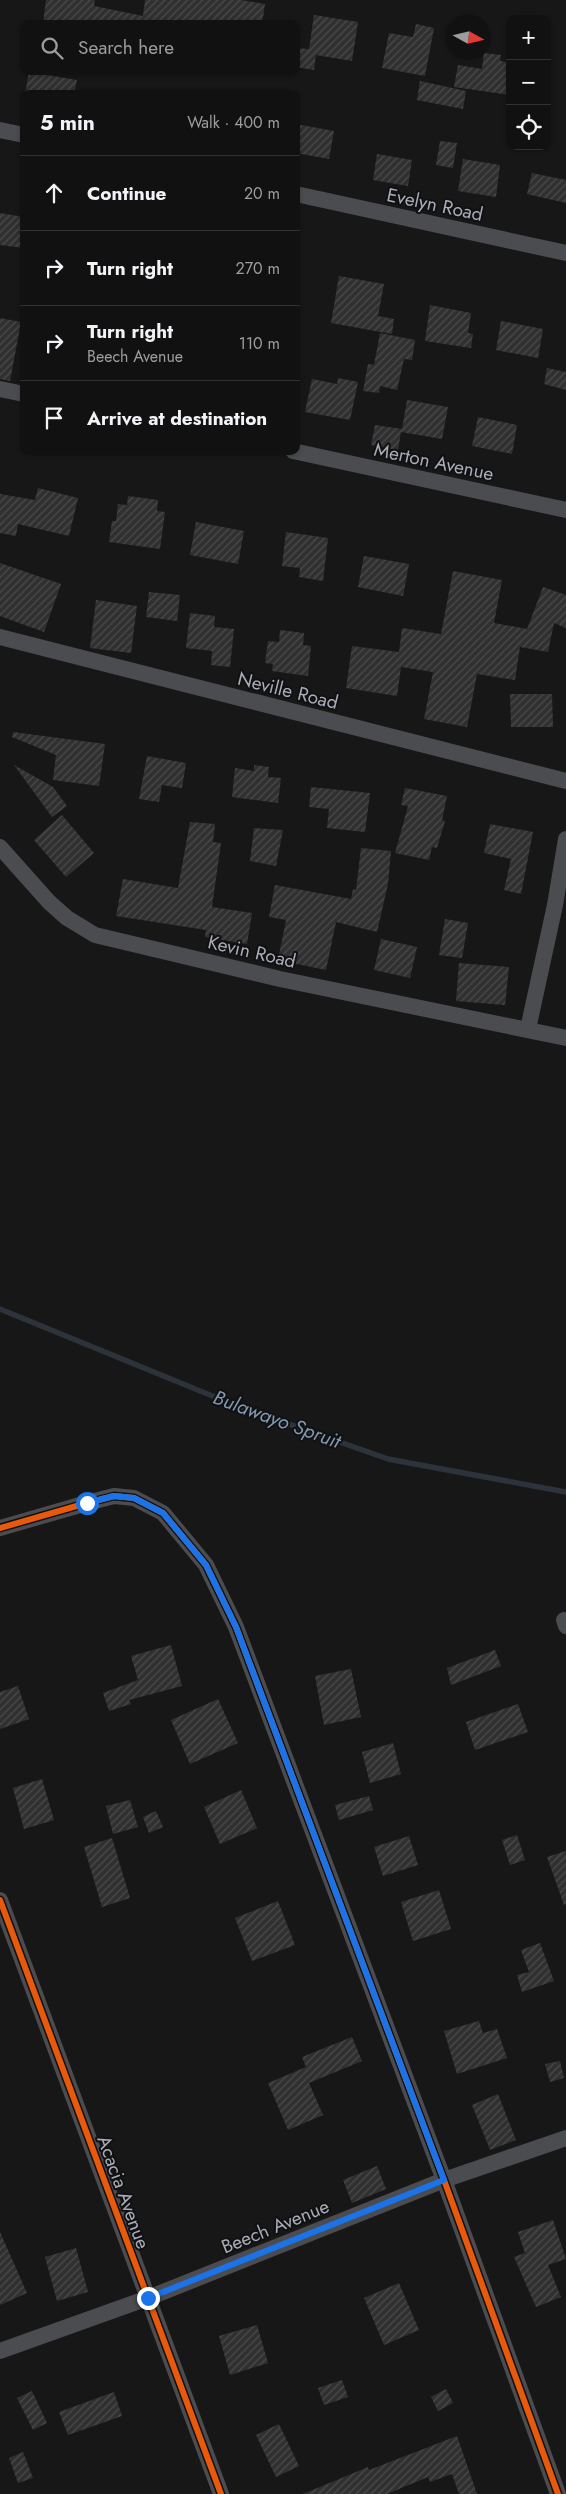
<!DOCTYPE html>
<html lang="en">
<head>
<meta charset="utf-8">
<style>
	:root { --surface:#111; --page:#1a1a1a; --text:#f1f3f6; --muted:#9c9d9f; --line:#303131 }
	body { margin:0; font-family:Jost,sans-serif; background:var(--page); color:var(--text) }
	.controls { position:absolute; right:15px; top:15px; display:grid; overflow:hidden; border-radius:10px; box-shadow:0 1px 4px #0004 }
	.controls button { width:45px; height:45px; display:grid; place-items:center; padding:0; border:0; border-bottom:1px solid var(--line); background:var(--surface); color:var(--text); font:25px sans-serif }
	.compass { position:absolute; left:446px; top:15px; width:45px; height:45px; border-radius:50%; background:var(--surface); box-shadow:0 1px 4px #0004; rotate:98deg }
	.stop { position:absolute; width:15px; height:15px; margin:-11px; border:4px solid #1a73e8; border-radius:50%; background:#fff }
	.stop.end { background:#1a73e8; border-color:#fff; box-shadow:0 1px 5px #0008 }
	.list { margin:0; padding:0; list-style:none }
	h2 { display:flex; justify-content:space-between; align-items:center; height:65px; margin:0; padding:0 20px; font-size:21px }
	h2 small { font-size:16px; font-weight:400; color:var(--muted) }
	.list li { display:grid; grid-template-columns:32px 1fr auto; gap:15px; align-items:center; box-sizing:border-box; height:75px; padding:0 20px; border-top:1px solid var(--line) }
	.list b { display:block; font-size:19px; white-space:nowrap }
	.list p { margin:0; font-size:16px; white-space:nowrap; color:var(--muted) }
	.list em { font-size:16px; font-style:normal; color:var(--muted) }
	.icon { flex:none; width:28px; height:28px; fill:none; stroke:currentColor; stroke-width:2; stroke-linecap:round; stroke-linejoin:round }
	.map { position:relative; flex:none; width:566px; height:2494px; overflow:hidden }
	.search { position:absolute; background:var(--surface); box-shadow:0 1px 4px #0004; left:20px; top:20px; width:280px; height:55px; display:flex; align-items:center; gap:12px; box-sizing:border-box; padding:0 18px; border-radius:10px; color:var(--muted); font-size:19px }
	.panel { position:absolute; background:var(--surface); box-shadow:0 1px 4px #0004; left:20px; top:90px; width:280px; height:365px; border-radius:10px }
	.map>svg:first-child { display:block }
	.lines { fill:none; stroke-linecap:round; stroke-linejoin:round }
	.stream { stroke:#2d333a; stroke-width:5.5 }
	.building { fill:url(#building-hatch) }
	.street { stroke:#4b4c50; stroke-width:16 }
	.cycleway-casing { stroke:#111113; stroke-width:9 }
	.cycleway { stroke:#e8590c; stroke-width:6 }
	.route { stroke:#1a73e8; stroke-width:6 }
	.labels { text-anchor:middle; stroke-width:4; stroke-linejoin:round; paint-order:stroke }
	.street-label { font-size:19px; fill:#a9adb7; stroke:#111113 }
	.water-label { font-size:20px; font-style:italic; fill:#8299b0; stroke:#111113 }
</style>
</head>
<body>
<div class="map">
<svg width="566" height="2494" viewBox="0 0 566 2494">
	<defs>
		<pattern id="building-hatch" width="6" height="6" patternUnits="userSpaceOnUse" patternTransform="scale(1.25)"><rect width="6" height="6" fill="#303031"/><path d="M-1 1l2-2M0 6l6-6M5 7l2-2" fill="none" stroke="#4b4b4d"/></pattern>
	</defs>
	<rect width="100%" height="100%" fill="#171717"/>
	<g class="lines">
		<polyline class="stream" points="0,1309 232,1404 388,1459 566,1492"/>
	</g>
	<g class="building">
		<polygon points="46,0 95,0 94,6 143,16 145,0 241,0 265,4 262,24 43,24"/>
		<polygon points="314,15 358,22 352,61 316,55 314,70 296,67 296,48 309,49"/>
		<polygon points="416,24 434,28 425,76 382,68 389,33 413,37"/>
		<polygon points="484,53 501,55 500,61 510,62 510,95 454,87 458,65 482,69"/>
		<polygon points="29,72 77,80 74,94 25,94"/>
		<polygon points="420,81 466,91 463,109 417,100"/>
		<polygon points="296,124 334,131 329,159 296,153"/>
		<polygon points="440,141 457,143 453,168 436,165"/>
		<polygon points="377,154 412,160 408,186 373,180"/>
		<polygon points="463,159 500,165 496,197 458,191"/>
		<polygon points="532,173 566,180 566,203 527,194"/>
		<polygon points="0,213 24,217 24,248 0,245"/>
		<polygon points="339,276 384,284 378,316 394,319 392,334 331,323"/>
		<polygon points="430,305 471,313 468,333 473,334 471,348 425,341"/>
		<polygon points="0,318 21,322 10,381 0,379"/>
		<polygon points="501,321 543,329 538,358 496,350"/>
		<polygon points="380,333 415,340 412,360 404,359 397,390 380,386 379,393 363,391 368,364 374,365"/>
		<polygon points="547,368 566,372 566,390 544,384"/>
		<polygon points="338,378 358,382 350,420 305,412 312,379 337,384"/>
		<polygon points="407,400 448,407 442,439 401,432 398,450 371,445 375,425 402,429"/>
		<polygon points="478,417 517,425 512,454 472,446"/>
		<polygon points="38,488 78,498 69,536 18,524 16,536 0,533 0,494 35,500"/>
		<polygon points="128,496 158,500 157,511 165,512 160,549 109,542 112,521 116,521 118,504 127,505"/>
		<polygon points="196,522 244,531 238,564 190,555"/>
		<polygon points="286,532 328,538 323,581 299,577 300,568 282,566"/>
		<polygon points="364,556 409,564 403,596 358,587"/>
		<polygon points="0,563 61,584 44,632 0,616"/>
		<polygon points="453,571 502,580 494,623 527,629 543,587 566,595 566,628 554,623 548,652 520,647 515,680 477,674 467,727 424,719 433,672 401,667 397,696 346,688 352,646 399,652 402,628 441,634"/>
		<polygon points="149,592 180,595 177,621 146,617"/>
		<polygon points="96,600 137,606 131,653 90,648"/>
		<polygon points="190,613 215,616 214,627 234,629 230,667 211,665 212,651 186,648"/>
		<polygon points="280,630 304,633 303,645 311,646 308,676 272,671 273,664 265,663 268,641 279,642"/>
		<polygon points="510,694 552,694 553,727 511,727"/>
		<polygon points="13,732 105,744 99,786 53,780 56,755 12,737"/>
		<polygon points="147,756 186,763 182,788 162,785 159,802 139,799"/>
		<polygon points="14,765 53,787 67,806 52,817"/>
		<polygon points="254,765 269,767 268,777 281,778 278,803 232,797 235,768 254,771"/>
		<polygon points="311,787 370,793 365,832 327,828 329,809 309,807"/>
		<polygon points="405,788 447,796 442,820 445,821 437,848 432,847 429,860 395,853 408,806 401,805"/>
		<polygon points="62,815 94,853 66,877 34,840"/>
		<polygon points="190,822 215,824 213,842 221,843 212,907 252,913 247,944 205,937 206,930 116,916 123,879 178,888"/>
		<polygon points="490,824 533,832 521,894 504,890 511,859 484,853"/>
		<polygon points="254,828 283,830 276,866 250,861"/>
		<polygon points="361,848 391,851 388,884 377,932 336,922 326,970 278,960 286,920 269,917 275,885 351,899 353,889 356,890"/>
		<polygon points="445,919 468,923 462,958 439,955"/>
		<polygon points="381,939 417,947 410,978 374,970"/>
		<polygon points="459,963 509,967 505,1005 456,1001"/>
		<polygon points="171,1645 182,1686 129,1700 131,1704 109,1711 103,1693 138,1680 131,1656"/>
		<polygon points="495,1650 501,1666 451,1685 447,1668"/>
		<polygon points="351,1669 361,1717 324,1725 315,1676"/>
		<polygon points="18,1686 29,1719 0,1729 0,1692"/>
		<polygon points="218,1699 238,1743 190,1764 171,1720"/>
		<polygon points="518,1704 528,1732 475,1750 466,1722"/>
		<polygon points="393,1743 401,1774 370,1783 362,1752"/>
		<polygon points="42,1779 54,1820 24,1829 13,1788"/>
		<polygon points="241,1790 257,1828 220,1844 204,1807"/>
		<polygon points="369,1796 373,1810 339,1820 335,1805"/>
		<polygon points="130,1800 138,1827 113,1834 106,1806"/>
		<polygon points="156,1811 163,1827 149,1833 143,1817"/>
		<polygon points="517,1835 525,1860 510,1865 502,1840"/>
		<polygon points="409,1836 418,1865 383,1876 374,1847"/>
		<polygon points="112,1838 130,1898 102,1907 84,1847"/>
		<polygon points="566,1851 566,1904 564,1905 547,1857"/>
		<polygon points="439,1890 451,1929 413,1941 401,1902"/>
		<polygon points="278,1901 295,1945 252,1961 235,1918"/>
		<polygon points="540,1943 554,1981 522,1992 517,1975 529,1972 521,1950"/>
		<polygon points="479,2021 483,2033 497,2029 507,2058 457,2074 444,2031"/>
		<polygon points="352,2037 362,2061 309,2083 323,2115 288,2130 268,2083 306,2067 302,2057"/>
		<polygon points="560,2061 564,2078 550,2082 545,2064"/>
		<polygon points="498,2094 516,2140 490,2150 472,2105"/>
		<polygon points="377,2166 386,2189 352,2203 343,2180"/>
		<polygon points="553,2220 566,2259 548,2265 561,2297 536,2307 514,2257 525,2253 518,2232"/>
		<polygon points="0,2232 27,2293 0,2305"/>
		<polygon points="76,2248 88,2292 57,2301 45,2257"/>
		<polygon points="399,2283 419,2330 384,2345 364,2298"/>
		<polygon points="257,2325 268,2363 230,2375 219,2336"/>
		<polygon points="342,2380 348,2397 324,2405 318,2388"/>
		<polygon points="446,2389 453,2403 438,2411 431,2397"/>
		<polygon points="32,2391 47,2423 33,2430 17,2398"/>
		<polygon points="114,2392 122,2416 68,2435 59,2412"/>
		<polygon points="279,2424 299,2466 276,2477 256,2435"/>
		<polygon points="457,2436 477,2494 459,2494 452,2474 430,2482 428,2477 387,2494 303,2494 368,2467 369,2470"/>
		<polygon points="23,2452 33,2478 18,2483 9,2458"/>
	</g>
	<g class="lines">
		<g class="street">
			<polyline points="0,130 24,135"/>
			<polyline points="296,194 566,253"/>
			<polyline points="0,389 24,394"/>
			<polyline points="293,451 566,510"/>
			<polyline points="0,637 566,781"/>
			<polyline points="0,847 49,902 67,918 95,935 280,979 566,1038"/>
			<polyline points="528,1029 555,905 566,839"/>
			<polyline points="0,1528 87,1503 114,1496 134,1498 163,1513 206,1565 236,1627 444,2180 558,2494"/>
			<polyline points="564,1620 566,1626"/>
			<polyline points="0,1900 221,2494"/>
			<polyline points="0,2351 148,2298 444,2180 566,2138"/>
		</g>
		<defs>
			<g id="cycleway">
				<polyline points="0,1528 87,1503 114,1496 134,1498 163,1513 206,1565 236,1627 444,2180 558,2494"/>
				<polyline points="0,1900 221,2494"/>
			</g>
		</defs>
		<use href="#cycleway" class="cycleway-casing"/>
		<use href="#cycleway" class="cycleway"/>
	</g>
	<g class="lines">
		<polyline class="route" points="87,1503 114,1496 134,1498 163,1513 206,1565 236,1627 444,2180 148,2298"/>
	</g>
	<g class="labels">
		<g class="street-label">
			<text transform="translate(435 204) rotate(12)" y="7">Evelyn Road</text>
			<text transform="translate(434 461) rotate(12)" y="7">Merton Avenue</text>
			<text transform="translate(288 690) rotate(14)" y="7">Neville Road</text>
			<text transform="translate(252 951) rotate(13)" y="7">Kevin Road</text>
			<text transform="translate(124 2192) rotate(70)" y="7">Acacia Avenue</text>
			<text transform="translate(275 2226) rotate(-22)" y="7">Beech Avenue</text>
		</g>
		<g class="water-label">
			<text transform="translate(277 1419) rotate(20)" y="7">Bulawayo Spruit</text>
		</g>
	</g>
</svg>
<div class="controls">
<button>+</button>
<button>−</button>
<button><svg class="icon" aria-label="locate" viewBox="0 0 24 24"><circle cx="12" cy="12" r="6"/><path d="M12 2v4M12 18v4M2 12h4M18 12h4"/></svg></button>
</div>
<svg class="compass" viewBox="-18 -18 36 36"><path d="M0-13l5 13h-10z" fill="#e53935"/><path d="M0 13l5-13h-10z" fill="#9c9d9f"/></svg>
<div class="stop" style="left:87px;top:1503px"></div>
<div class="stop end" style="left:148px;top:2298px"></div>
<div class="search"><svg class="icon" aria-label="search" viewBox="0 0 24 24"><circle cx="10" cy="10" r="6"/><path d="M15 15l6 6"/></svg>Search here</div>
<section class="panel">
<h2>5 min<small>Walk · 400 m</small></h2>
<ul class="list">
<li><svg class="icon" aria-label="ahead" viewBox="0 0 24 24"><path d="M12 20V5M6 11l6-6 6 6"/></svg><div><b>Continue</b></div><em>20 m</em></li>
<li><svg class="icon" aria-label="right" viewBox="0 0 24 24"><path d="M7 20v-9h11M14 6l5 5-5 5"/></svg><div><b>Turn right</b></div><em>270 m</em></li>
<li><svg class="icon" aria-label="right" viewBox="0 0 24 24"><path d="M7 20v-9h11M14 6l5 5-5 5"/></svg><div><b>Turn right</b><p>Beech Avenue</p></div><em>110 m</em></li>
<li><svg class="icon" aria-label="arrive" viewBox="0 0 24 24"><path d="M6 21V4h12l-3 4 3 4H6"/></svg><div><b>Arrive at destination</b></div></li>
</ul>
</section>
</div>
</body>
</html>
